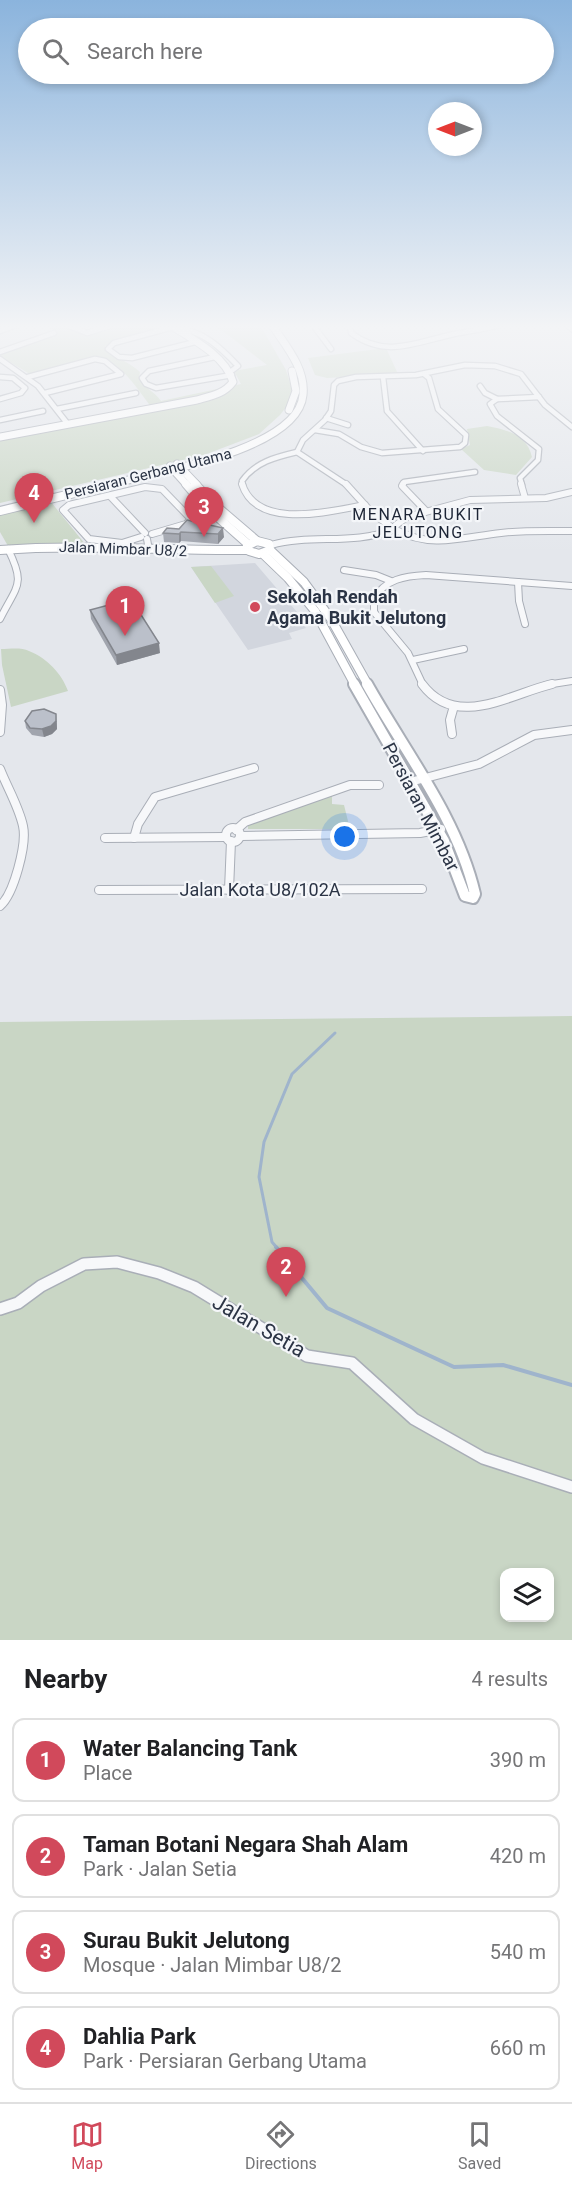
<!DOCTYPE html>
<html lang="en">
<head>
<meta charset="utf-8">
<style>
	:root { --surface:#fff; --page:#f2f2f2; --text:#202124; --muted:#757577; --line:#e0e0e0; --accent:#d1495b }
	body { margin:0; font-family:Roboto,sans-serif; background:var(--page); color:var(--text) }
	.controls { position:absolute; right:18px; bottom:18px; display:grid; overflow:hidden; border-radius:12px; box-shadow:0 3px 9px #0003 }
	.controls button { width:54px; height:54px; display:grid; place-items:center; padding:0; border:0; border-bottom:2px solid var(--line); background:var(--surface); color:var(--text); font:30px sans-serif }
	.compass { position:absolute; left:428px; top:102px; width:54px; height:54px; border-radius:50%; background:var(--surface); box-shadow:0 3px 9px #0003; rotate:270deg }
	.you { position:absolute; left:345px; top:837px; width:21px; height:21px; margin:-15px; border:4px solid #fff; border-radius:50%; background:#1a73e8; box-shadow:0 0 0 9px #1a73e833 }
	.badge { display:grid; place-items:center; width:39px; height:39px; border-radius:50%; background:var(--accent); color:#fff; font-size:20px; font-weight:700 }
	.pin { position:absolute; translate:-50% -50px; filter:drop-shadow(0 2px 3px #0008) }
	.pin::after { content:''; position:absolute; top:32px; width:21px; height:18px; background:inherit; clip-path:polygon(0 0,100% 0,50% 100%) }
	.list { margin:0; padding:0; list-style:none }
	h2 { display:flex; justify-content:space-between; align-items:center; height:78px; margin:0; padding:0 24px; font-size:26px }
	h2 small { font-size:20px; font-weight:400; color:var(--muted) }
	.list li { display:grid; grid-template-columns:39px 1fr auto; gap:18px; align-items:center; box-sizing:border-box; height:84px; margin:0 12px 12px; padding:0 12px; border:2px solid var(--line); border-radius:12px }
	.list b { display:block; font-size:22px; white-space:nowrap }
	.list p { margin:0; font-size:20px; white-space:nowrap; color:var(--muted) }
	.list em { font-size:20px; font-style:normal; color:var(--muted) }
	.icon { flex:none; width:33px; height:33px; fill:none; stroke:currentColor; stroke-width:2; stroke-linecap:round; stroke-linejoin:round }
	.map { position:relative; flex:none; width:572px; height:1640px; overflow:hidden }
	.search { position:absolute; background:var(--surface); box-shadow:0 3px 9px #0003; left:18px; right:18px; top:18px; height:66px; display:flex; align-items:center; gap:15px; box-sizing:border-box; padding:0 21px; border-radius:33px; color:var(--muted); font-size:22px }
	.sheet { height:462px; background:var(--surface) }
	nav { display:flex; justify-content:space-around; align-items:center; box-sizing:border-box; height:84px; border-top:2px solid var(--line); background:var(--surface); font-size:16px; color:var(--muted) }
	nav a { display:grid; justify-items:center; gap:3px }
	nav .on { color:var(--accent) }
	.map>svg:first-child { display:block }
	.built { fill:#d2d6de }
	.green { fill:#c9d6c5; fill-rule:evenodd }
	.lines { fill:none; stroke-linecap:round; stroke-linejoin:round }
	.stream-far1 { stroke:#9fb4cc; stroke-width:3 }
	.stream { stroke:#9fb4cc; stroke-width:4 }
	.street-far3-casing { stroke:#a9aeb7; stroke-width:7 }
	.street-far2-casing { stroke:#a9aeb7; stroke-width:8 }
	.street-far1-casing { stroke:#a9aeb7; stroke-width:10 }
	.street-casing { stroke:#a9aeb7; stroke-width:14 }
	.secondary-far2-casing { stroke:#a9aeb7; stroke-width:9 }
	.secondary-far1-casing { stroke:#a9aeb7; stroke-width:10 }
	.secondary-casing { stroke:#a9aeb7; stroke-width:14 }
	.highway-casing { stroke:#8b94a3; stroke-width:2 }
	.street-far3 { stroke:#f7f8fa; stroke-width:4.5 }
	.street-far2 { stroke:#f7f8fa; stroke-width:6 }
	.street-far1 { stroke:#f7f8fa; stroke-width:8 }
	.street { stroke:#f7f8fa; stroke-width:11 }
	.secondary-far2 { stroke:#fff; stroke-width:7 }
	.secondary-far1 { stroke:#fff; stroke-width:8 }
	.secondary { stroke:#fff; stroke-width:10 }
	.highway { fill:#fff; fill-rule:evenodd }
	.wall { fill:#a1a5ae }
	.shaded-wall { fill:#83868d }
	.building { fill:#bbc0ca; stroke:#83868d; stroke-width:1.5 }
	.poi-dot { fill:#d1495b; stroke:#f4f6f9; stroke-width:2 }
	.labels { text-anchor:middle; stroke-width:4.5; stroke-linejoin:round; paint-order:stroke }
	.far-street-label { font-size:15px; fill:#2b3445; stroke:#f4f6f9 }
	.far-neighbourhood-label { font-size:16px; letter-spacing:1.5px; fill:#1d2536; stroke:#f4f6f9 }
	.poi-label { font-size:18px; font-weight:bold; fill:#2b3445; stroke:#f4f6f9; text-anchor:start }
	.street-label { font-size:18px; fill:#2b3445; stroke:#f4f6f9 }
	.near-street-label { font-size:21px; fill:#2b3445; stroke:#f4f6f9 }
</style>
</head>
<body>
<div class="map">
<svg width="572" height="1640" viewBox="0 0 572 1640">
	<rect width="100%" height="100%" fill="#e4e7ec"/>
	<polygon class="built" points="255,563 303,619 302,624 306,628 289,633 292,639 248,650 191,567"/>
	<g class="green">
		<path d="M45,325H63L78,333L86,334L117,325H189L167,327L105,346V350C117,358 129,362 140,372L139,377C144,388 154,391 161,401L241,384L234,371L267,365L215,325H260L286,370L293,393L287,406L280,415L259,434L204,455L0,503V440L153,409C139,392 120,359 96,356L33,373H28L0,356L1,353L57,333Z"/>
		<polygon points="386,348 398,374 327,378 315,375 308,358"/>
		<path d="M487,426C508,430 527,435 532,457L516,475L484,470L461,449L470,445L467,429Z"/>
		<polygon points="51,502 85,544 8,546 0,532 0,515"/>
		<polygon points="211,566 234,596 215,603 191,567"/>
		<path d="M1,649C10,649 21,647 29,651C47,658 62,674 68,691L11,707L2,665Z"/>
		<polygon points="332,796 332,804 344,805 350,829 248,829 248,825"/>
		<path d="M572,1016V1640H0V1022ZM504,1572H550V1618H504Z"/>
	</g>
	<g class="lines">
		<polyline class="stream-far1" points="278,1249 272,1242 259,1177 264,1142 292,1074 335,1033"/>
		<polyline class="stream" points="276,1247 327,1308 454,1367 503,1365 572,1385"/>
		<defs>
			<g id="street-far3">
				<polyline points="66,325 87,333 113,325"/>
				<polyline points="313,325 331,349"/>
				<path d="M350,325L351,333C386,359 416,342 454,334C469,331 485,329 500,325"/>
				<polyline points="173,327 114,343 108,349 119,357 132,358 195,342"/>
				<path d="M177,329C202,329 222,349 238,366L230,372"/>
				<polyline points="0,331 16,325"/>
				<polyline points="0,352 54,333"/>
				<polyline points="215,357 149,371 142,378 146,384 156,388 232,375"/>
				<polyline points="0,359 38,386 67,423"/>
				<polyline points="0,377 13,378 25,388 21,393 0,399"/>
				<polyline points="28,377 95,359 105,361 121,374 45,393"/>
				<polyline points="383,377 387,411 423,451"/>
				<polyline points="480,386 485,393 497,399"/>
				<polyline points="57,409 136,393"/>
				<polyline points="326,418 348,425"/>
				<polyline points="0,420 43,411"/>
				<polyline points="315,430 339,434 361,447 382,453 460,447 465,443 466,435 438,409 429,378 424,374"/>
				<path d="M243,485L242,481C255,462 276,457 297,452"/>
				<polyline points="347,485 297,452 303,440 325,420 331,411 334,385 338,381 356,377 416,375 465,365 495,366 521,374 545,405 572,427"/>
				<polyline points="402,485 404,482 475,472"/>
				<polyline points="522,485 520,478 538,460 539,449 497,416 490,404 497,399 539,397"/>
			</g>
			<g id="street-far2">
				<path d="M242,484C257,531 331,511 365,505"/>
				<polyline points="346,484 373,514 389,525"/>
				<polyline points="403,484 402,486 426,511"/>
				<polyline points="521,484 525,498"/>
				<polyline points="110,496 145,533"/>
				<polyline points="396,525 407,517 470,500 546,498 572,492"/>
				<path d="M396,530C431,549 464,537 501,533C525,530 548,531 572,531"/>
				<polyline points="141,537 122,543 89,539 63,510 69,505 145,487 162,489 191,519 186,524 152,534"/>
				<polyline points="147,539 149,550"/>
				<path d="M271,545C311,534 353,545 392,530"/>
				<polyline points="344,570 376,575 391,581"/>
				<polyline points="518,582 519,601 525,624"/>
				<path d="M0,619C17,585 26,585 8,549"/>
				<polyline points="413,660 464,649"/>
				<path d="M423,685L408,653L374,612V599C385,579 405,576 426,575L572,586"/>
				<polyline points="546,685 572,681"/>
			</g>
			<g id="street-far1">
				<path d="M422,684C456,730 510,694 552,684"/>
				<polyline points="0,690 2,705 0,732"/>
				<polyline points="452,734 450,720 454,706"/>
				<path d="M0,769C7,787 19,807 23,826C27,844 14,894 0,906"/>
				<polyline points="410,782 479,764 534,735 572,730"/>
				<circle cx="233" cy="835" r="7"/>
				<polyline points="236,830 245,822 350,785 379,785"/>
				<polyline points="241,836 420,833 441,829"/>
				<polyline points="105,838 225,837"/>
				<polyline points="134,838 138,824 155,797 254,768"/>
				<polyline points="99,890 422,889"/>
				<polyline points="229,890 231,841"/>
			</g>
			<polyline id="street" points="0,1309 18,1303 41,1286 84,1264 117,1262 159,1273 194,1287 307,1356 352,1363 414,1419 483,1458 572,1487"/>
			<g id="secondary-far2">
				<polyline points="289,410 296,391 292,371"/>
				<path d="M0,437L197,400C211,396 224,394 233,382C226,356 191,338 170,325"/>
				<polyline points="177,464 197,485"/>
				<polyline points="170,466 187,485"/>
				<path d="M106,485C150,474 298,451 303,395C306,369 286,346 272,325"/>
			</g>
			<g id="secondary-far1">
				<polyline points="186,484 204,505 248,544"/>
				<polyline points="195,484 215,505 257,541"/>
				<polyline points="0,511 112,484"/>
				<polygon points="257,541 269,544 270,550 259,554 249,551 247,546"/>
				<path d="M0,550C82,544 165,551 247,550"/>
				<polyline points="270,550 304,582 331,619 368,685"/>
				<polyline points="263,554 288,578 315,611 355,685"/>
			</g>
			<path id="secondary" d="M354,684L444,841L465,896L473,898L475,894C457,817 405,752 367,684"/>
			<polygon id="highway" points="563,325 571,325 572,332"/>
		</defs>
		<use href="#street-far3" class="street-far3-casing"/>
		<use href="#street-far2" class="street-far2-casing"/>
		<use href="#street-far1" class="street-far1-casing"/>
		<use href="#street" class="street-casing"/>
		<use href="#secondary-far2" class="secondary-far2-casing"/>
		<use href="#secondary-far1" class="secondary-far1-casing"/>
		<use href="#secondary" class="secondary-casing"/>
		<use href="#highway" class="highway-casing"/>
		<use href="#street-far3" class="street-far3"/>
		<use href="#street-far2" class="street-far2"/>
		<use href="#street-far1" class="street-far1"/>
		<use href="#street" class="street"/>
		<use href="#secondary-far2" class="secondary-far2"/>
		<use href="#secondary-far1" class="secondary-far1"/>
		<use href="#secondary" class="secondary"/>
		<use href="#highway" class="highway"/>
	</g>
	<g class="wall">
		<polygon points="187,520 224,537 218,544 181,541 179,543 164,542 163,533 179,529"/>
		<polygon points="90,610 160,653 117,665 91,619"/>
		<polygon points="25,721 57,721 57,729 52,734 44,737 32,735 26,728"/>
	</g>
	<g class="shaded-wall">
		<polygon points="223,528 224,537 218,544 218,534"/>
		<polygon points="181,532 181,541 179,543 179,534"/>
		<polygon points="159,643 160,653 117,665 116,655"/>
		<polygon points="56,714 57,729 52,734 44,737 42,729"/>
	</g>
	<g class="building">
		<polygon points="187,520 223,528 218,534 181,532 179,534 163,533 167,528 179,529"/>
		<polygon points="131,599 159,643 116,655 90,610"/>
		<polygon points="44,709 56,714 56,721 51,726 42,729 30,728 25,721 32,711"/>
	</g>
	<linearGradient id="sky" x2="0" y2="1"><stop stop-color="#8bb4dd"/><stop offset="0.59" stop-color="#f3f4f6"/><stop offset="1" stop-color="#f3f4f6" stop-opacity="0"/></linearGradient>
	<rect width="572" height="554" fill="url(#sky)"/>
	<circle class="poi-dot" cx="255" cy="607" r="6"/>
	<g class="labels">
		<g class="far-street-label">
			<text transform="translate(148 474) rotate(-14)" y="5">Persiaran Gerbang Utama</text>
			<text transform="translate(123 549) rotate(2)" y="5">Jalan Mimbar U8/2</text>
		</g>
		<g class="far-neighbourhood-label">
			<text x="418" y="520">MENARA BUKIT<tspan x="418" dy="18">JELUTONG</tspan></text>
		</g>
		<g class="poi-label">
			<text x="267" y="603">Sekolah Rendah<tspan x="267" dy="21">Agama Bukit Jelutong</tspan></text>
		</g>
		<g class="street-label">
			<text transform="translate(421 807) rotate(62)" y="6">Persiaran Mimbar</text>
			<text x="260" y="896">Jalan Kota U8/102A</text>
		</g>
		<g class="near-street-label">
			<text transform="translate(259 1326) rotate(30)" y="7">Jalan Setia</text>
		</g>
	</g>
</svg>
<div class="controls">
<button><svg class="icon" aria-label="layers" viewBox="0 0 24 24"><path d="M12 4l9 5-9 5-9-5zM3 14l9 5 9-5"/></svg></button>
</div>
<svg class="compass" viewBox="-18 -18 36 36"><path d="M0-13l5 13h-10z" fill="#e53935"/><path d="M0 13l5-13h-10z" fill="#757577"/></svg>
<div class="you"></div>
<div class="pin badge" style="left:125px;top:636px">1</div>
<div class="pin badge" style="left:286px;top:1297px">2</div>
<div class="pin badge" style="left:204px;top:537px">3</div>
<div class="pin badge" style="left:34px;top:523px">4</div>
<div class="search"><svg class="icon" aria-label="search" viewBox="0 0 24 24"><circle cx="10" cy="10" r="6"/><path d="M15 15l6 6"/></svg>Search here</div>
</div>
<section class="sheet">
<h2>Nearby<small>4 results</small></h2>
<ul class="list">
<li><span class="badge">1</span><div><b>Water Balancing Tank</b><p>Place</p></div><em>390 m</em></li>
<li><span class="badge">2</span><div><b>Taman Botani Negara Shah Alam</b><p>Park · Jalan Setia</p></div><em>420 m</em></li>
<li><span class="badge">3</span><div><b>Surau Bukit Jelutong</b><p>Mosque · Jalan Mimbar U8/2</p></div><em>540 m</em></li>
<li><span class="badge">4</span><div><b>Dahlia Park</b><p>Park · Persiaran Gerbang Utama</p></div><em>660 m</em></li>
</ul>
</section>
<nav>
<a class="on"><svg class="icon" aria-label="map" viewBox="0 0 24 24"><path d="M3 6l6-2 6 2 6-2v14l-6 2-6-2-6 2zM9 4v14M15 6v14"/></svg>Map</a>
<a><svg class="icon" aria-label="directions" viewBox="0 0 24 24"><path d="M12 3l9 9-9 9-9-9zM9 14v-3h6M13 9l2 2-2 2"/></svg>Directions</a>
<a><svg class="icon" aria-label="saved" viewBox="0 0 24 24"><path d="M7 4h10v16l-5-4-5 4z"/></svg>Saved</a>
</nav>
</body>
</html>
